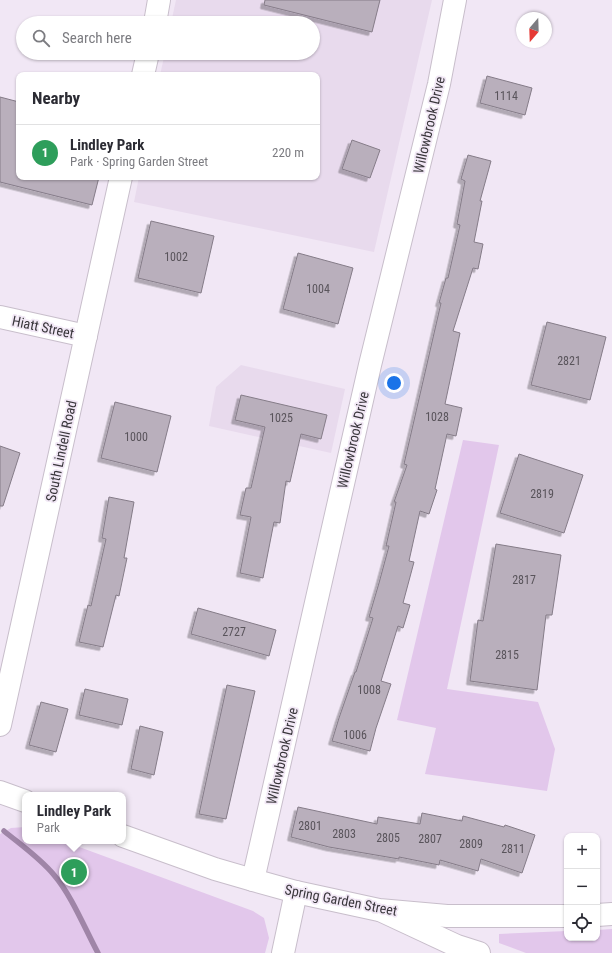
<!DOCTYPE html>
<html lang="en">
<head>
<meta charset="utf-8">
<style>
	:root { --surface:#fff; --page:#f2f2f3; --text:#2b2b33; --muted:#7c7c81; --line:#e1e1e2; --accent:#d93025 }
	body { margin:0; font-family:"Roboto Condensed",sans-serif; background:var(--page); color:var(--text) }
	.controls { position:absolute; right:12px; bottom:12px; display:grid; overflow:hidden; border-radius:8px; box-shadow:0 1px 3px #0004 }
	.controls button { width:36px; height:36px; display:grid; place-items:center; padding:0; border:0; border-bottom:1px solid var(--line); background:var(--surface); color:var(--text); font:20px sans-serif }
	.compass { position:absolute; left:516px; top:12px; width:36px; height:36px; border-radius:50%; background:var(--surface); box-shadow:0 1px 3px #0004; rotate:199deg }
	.you { position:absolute; left:394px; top:383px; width:14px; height:14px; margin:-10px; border:3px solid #fff; border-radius:50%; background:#1a73e8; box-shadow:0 0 0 6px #1a73e833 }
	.badge { display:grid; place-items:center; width:26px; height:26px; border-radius:50%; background:var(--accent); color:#fff; font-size:13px; font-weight:700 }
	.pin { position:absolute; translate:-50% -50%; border:2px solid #fff; box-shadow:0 1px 4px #0006 }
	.popup { position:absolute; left:22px; top:792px; width:104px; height:52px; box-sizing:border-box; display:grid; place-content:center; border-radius:8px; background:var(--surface); filter:drop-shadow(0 1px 3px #0005); font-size:13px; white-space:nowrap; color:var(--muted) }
	.popup b { font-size:15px; color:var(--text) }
	.popup::after { content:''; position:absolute; left:50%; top:100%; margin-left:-8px; border:8px solid transparent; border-top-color:var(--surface) }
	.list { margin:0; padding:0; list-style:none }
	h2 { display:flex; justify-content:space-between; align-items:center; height:52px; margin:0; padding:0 16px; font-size:17px }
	h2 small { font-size:13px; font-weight:400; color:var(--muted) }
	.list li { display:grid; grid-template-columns:26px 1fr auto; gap:12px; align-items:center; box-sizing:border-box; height:56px; padding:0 16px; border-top:1px solid var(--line) }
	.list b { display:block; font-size:15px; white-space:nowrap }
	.list p { margin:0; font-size:13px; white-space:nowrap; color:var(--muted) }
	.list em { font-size:13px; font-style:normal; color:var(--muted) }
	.icon { flex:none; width:22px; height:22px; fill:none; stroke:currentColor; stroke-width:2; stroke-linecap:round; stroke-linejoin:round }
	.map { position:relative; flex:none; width:612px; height:953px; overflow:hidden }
	.search { position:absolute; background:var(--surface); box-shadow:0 1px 3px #0004; left:16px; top:16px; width:304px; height:44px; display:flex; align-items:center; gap:10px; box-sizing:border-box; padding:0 14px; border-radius:22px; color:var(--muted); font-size:15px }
	.panel { position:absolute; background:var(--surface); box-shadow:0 1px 3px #0004; left:16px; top:72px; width:304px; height:108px; border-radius:8px }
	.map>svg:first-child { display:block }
	.built { fill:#e8daed }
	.green { fill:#e2c7eb }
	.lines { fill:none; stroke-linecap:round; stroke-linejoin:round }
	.stream { stroke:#9f85a7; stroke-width:5.5 }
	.building { fill:#b9afbc; stroke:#857c88; filter:url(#shadow) }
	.minor-casing { stroke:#c8becb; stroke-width:24 }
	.major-casing { stroke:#c8becb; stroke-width:24 }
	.minor { stroke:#fff; stroke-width:22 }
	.major { stroke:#fff; stroke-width:22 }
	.labels { text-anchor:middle; stroke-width:3.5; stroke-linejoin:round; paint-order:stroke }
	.number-label { font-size:12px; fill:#59545b }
	.street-label { font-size:14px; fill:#39363b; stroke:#f1e7f5 }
</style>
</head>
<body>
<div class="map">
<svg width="612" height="953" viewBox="0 0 612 953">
	<defs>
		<filter id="shadow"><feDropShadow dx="-3.5" dy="3.5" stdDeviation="0" flood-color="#0004"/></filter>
	</defs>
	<rect width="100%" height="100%" fill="#f1e7f5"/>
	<g class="built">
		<polygon points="176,0 432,0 374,252 134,202 139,177 317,177 317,75 160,75 165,53 313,53 313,23 171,23"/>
		<polygon points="241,365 345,389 331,453 209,426 216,387"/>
	</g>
	<g class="green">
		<polygon points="463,440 499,445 447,689 538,702 555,749 547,791 425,774 436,728 397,720"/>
		<polygon points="25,827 25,841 63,841 253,911 264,918 269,938 265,953 0,953 0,834 11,828"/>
		<polygon points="612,929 612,953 526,953 499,943 499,934 567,931 567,938 597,938 597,930"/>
	</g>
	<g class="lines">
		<path class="stream" d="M4,831C21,845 40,858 54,875C72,896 85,929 98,953"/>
	</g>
	<g class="building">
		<polygon points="265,0 380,0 372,32 264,5"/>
		<polygon points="487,76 532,88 525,115 480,103"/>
		<polygon points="0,97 19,102 19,177 99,177 92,205 0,182"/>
		<polygon points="352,140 380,150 370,178 342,169"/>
		<polygon points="468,155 491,161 480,201 482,201 474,242 483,244 478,269 473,268 453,331 460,333 445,404 462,408 456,436 447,434 435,489 437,490 429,514 420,511 409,561 414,562 403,603 410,605 403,628 398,626 381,681 391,684 376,728 370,751 332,741 339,718 355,672 356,672 373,618 369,617 379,583 389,546 386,546 396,502 394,502 407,465 404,464 441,303 439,303 446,278 448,278 460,225 457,224 465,181 461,179"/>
		<polygon points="151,221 214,236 201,293 138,278"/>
		<polygon points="298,253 353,268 338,324 283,309"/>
		<polygon points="547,322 606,337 590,400 531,385"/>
		<polygon points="241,395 327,415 321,439 301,434 290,482 286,481 280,523 274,522 263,578 240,573 251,517 240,515 246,488 251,488 265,427 235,420"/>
		<polygon points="115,402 171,416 157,472 101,458"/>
		<polygon points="0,446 20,453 3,506 0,506"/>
		<polygon points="519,454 583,475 564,533 500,513"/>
		<polygon points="109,497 134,502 124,558 127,558 119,596 116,595 103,647 79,642 88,605 91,606 106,539 102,538"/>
		<polygon points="496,544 561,555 552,615 546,615 537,690 470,681 478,620 483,621"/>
		<polygon points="198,608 276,630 269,656 191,634"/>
		<polygon points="227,685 255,691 226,819 199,814"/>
		<polygon points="85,689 128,699 122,725 79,715"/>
		<polygon points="41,702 68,709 56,752 29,745"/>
		<polygon points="140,726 163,732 154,775 131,769"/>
		<polygon points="298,807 377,824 378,817 420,824 422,813 462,821 463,816 504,827 505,825 535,835 522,873 481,859 478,871 440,860 439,865 399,857 399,859 329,847 291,837"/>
	</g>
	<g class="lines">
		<defs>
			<g id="minor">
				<polyline points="155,23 159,0"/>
				<polyline points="143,75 148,53"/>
				<polyline points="0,317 86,336"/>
				<polyline points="0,725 121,177"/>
				<polyline points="253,880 370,365 439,84 455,0"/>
				<polyline points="382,911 457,946 479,953"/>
				<polyline points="283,953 296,892"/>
			</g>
			<g id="major">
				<polyline points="0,792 25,801"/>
				<polyline points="123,836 215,869 253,880 296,892 379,910 447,916 567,916"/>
				<polyline points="597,915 612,914"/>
			</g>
		</defs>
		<use href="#minor" class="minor-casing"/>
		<use href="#major" class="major-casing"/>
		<use href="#minor" class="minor"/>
		<use href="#major" class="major"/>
	</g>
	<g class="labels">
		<g class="number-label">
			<text x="506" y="100">1114</text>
			<text x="176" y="261">1002</text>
			<text x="318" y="293">1004</text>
			<text x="569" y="365">2821</text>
			<text x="437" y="421">1028</text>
			<text x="281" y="422">1025</text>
			<text x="136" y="441">1000</text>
			<text x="542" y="498">2819</text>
			<text x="524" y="584">2817</text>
			<text x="234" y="636">2727</text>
			<text x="507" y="659">2815</text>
			<text x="369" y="694">1008</text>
			<text x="355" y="739">1006</text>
			<text x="310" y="830">2801</text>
			<text x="344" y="838">2803</text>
			<text x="388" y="842">2805</text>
			<text x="430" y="843">2807</text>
			<text x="471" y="848">2809</text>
			<text x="513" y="853">2811</text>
		</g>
		<g class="street-label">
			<text transform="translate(429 125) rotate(-77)" y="5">Willowbrook Drive</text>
			<text transform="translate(43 327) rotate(12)" y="5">Hiatt Street</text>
			<text transform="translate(353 440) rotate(-77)" y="5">Willowbrook Drive</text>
			<text transform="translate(61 451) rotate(-78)" y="5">South Lindell Road</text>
			<text transform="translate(282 756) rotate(-77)" y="5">Willowbrook Drive</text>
			<text transform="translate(341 900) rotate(11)" y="5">Spring Garden Street</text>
		</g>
	</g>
</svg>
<div class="controls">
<button>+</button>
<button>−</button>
<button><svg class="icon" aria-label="locate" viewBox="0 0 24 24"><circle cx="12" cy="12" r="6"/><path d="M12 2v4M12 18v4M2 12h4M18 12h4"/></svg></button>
</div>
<svg class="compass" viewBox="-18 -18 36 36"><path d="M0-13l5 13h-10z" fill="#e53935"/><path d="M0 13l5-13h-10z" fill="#7c7c81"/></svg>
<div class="you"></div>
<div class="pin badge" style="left:74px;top:872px;background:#2e9e5b">1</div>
<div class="popup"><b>Lindley Park</b>Park</div>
<div class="search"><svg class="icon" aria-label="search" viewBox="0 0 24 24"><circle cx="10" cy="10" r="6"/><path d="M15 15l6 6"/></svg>Search here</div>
<section class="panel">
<h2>Nearby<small></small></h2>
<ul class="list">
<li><span class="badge" style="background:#2e9e5b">1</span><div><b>Lindley Park</b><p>Park · Spring Garden Street</p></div><em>220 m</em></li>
</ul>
</section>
</div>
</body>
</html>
